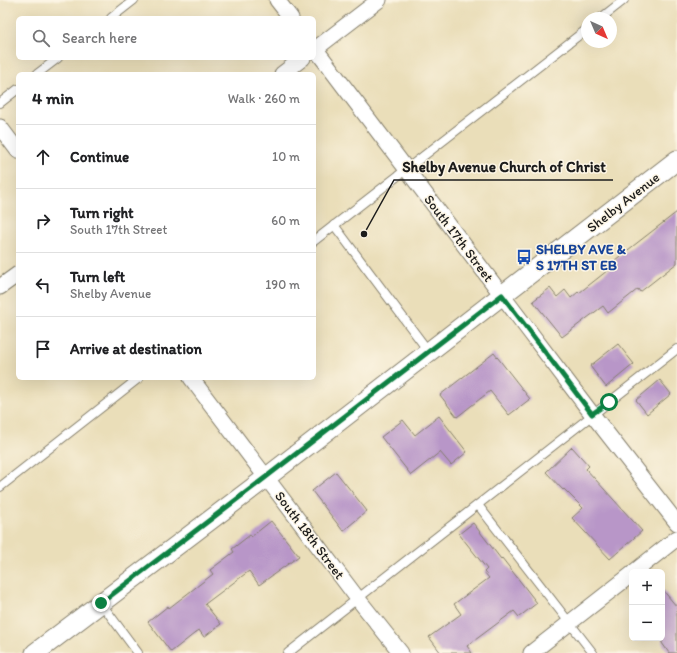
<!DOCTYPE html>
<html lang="en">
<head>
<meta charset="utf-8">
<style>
	:root { --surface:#fff; --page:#f2f2f2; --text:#202124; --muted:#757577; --line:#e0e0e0 }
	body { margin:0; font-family:Itim,sans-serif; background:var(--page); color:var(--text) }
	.controls { position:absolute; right:12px; bottom:12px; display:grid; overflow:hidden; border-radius:6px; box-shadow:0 4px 16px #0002 }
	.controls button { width:36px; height:36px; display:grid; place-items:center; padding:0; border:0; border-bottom:1px solid var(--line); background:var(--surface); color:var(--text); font:20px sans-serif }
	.compass { position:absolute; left:581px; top:12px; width:36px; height:36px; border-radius:50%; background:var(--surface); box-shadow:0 4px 16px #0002; rotate:136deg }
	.stop { position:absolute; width:12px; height:12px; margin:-9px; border:3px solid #0b8043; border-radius:50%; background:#fff }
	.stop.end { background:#0b8043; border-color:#fff; box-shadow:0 1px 4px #0008 }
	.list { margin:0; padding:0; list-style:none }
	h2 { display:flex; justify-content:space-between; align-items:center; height:52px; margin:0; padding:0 16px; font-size:17px }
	h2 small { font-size:13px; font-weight:400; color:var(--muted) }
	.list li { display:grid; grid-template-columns:26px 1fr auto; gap:12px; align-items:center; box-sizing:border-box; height:64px; padding:0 16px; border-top:1px solid var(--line) }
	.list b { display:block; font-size:15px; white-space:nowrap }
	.list p { margin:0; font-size:13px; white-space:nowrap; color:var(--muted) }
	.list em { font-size:13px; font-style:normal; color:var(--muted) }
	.icon { flex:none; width:22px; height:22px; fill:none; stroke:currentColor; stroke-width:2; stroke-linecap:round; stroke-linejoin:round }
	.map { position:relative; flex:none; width:677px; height:653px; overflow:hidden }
	.search { position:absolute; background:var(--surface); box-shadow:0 4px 16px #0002; left:16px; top:16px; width:300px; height:44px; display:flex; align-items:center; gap:10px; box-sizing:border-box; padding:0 14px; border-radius:6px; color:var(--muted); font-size:15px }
	.panel { position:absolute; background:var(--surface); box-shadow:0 4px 16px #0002; left:16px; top:72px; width:300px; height:308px; border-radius:6px }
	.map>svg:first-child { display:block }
	.building { fill:#b896c8 }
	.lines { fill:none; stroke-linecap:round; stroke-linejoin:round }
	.service-casing { stroke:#837d6a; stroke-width:10 }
	.minor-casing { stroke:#837d6a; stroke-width:17 }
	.tertiary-casing { stroke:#837d6a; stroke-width:21 }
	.service { stroke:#fff; stroke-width:8 }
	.minor { stroke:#fff; stroke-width:15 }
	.tertiary { stroke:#fff; stroke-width:19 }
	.route { stroke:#0b8043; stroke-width:5 }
	.labels { text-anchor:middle; stroke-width:3; stroke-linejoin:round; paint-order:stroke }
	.street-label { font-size:14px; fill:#1c1c1c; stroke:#fcf5e5 }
	.transit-label { font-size:14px; font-weight:bold; fill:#164399; stroke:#fcf5e5; text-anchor:start }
	.leader { fill:none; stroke:#1c1c1c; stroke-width:1.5 }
	.callout-dot { fill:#1c1c1c; stroke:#fcf5e5; stroke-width:1.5 }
	.callout-label { font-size:15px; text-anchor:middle; font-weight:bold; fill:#1c1c1c; stroke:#fcf5e5; stroke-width:3; stroke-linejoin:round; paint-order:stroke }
</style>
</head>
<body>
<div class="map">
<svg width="677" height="653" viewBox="0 0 677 653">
	<rect width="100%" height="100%" fill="#fcf5e5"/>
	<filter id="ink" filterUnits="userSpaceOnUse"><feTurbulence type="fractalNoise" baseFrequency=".025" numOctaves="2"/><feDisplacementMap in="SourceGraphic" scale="8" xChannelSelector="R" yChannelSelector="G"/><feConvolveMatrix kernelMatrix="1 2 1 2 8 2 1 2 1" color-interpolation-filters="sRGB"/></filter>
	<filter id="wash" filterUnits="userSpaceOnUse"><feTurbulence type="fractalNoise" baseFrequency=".012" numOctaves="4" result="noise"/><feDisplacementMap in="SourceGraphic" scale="16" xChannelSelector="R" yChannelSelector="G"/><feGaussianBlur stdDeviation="0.9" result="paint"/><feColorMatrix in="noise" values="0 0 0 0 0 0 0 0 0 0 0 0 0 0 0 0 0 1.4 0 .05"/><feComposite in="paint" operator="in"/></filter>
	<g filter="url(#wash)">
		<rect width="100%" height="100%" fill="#eadeb9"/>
		<g id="blocks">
			<g class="building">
				<polygon points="677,212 677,263 640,292 638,289 608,313 603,306 562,337 533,301 550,288 557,297 565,290 571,298 578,292 579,293 617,263 615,260"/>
				<polygon points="618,344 634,364 606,387 590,366"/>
				<polygon points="494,353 530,399 509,415 490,391 457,417 440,395"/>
				<polygon points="660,380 671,394 647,414 636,400"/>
				<polygon points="439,416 467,452 451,465 440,452 411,475 381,437 403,420 415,435"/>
				<polygon points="572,447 589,466 586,469 642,531 610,559 572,518 583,508 564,489 563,490 546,472"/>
				<polygon points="336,472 367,511 343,531 312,491"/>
				<polygon points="271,521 299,556 259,585 249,571 205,604 221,624 204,637 199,630 171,652 148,622 168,606 169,608 213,574 210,570 234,552 232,549 250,535 251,537"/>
				<polygon points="473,523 501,559 502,558 537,603 519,617 514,611 467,646 472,653 441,653 429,637 461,614 454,604 489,578 484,572 487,569 459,534"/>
				<polygon points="662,589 677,607 677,653 669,653 662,643"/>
			</g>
		</g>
	</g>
	<g filter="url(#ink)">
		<use href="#blocks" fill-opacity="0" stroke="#837d6a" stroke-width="1"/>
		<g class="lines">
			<defs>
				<g id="service">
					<polyline points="111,18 134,0"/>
					<polyline points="601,18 624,0"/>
					<polyline points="37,74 58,58"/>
					<polyline points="0,103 18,89"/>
					<polyline points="334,225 429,352"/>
					<polyline points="314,241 587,29"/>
					<polyline points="0,487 139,378"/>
					<polyline points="478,505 593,653"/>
					<polyline points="101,603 138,653"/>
					<polyline points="288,653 677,349"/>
				</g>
				<g id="minor">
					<polyline points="277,0 291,18"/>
					<polyline points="314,47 592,414 677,523"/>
					<polyline points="314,50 379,0"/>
					<polyline points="282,74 303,58"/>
					<polyline points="0,127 18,151"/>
					<polyline points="0,287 18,274"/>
					<polyline points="191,378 358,599 401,653"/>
					<polyline points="634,572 677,538"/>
					<polyline points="531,653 632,574"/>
				</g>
				<polyline id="tertiary" points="35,653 267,477 677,160"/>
			</defs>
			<use href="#service" class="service-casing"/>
			<use href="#minor" class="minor-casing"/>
			<use href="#tertiary" class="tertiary-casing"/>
			<use href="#service" class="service"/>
			<use href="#minor" class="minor"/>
			<use href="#tertiary" class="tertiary"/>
		</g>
	</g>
	<g class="lines" filter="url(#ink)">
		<polyline class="route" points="101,603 266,477 502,295 592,414 609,402"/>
	</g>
	<defs>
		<symbol id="bus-bare" viewBox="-9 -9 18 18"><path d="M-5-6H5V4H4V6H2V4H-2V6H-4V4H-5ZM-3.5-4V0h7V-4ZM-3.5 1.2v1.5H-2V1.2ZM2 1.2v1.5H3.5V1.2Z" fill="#1a4fb4" stroke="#fcf5e5" stroke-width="2.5" paint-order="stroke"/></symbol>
	</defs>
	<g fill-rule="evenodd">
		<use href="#bus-bare" x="513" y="246" width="22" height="22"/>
	</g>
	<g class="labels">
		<g class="street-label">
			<text transform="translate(623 202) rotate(-38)" y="5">Shelby Avenue</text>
			<text transform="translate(459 238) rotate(53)" y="5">South 17th Street</text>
			<text transform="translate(310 535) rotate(53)" y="5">South 18th Street</text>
		</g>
		<g class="transit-label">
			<text x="536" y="254">SHELBY AVE &amp;<tspan x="536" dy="16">S 17TH ST EB</tspan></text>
		</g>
	</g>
	<path class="leader" d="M364 234L394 180H613"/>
	<circle class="callout-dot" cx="364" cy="234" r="4"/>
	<g class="callout-label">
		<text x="504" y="172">Shelby Avenue Church of Christ</text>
	</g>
</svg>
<div class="controls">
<button>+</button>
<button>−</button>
</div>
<svg class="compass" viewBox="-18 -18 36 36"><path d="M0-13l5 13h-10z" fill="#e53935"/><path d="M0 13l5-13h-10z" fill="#757577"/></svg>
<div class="stop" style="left:609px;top:402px"></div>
<div class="stop end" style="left:101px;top:603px"></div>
<div class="search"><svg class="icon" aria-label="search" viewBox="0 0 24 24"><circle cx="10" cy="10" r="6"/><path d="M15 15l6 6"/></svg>Search here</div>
<section class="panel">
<h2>4 min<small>Walk · 260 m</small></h2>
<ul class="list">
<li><svg class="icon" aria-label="ahead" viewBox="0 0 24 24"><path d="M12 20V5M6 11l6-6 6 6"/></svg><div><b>Continue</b></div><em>10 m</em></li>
<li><svg class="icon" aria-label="right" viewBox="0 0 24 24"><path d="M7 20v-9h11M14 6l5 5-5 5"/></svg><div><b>Turn right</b><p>South 17th Street</p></div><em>60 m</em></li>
<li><svg class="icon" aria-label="left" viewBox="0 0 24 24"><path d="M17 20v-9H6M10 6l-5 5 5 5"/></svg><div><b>Turn left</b><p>Shelby Avenue</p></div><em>190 m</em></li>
<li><svg class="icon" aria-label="arrive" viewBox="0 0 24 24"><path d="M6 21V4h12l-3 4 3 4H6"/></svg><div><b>Arrive at destination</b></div></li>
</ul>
</section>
</div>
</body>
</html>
